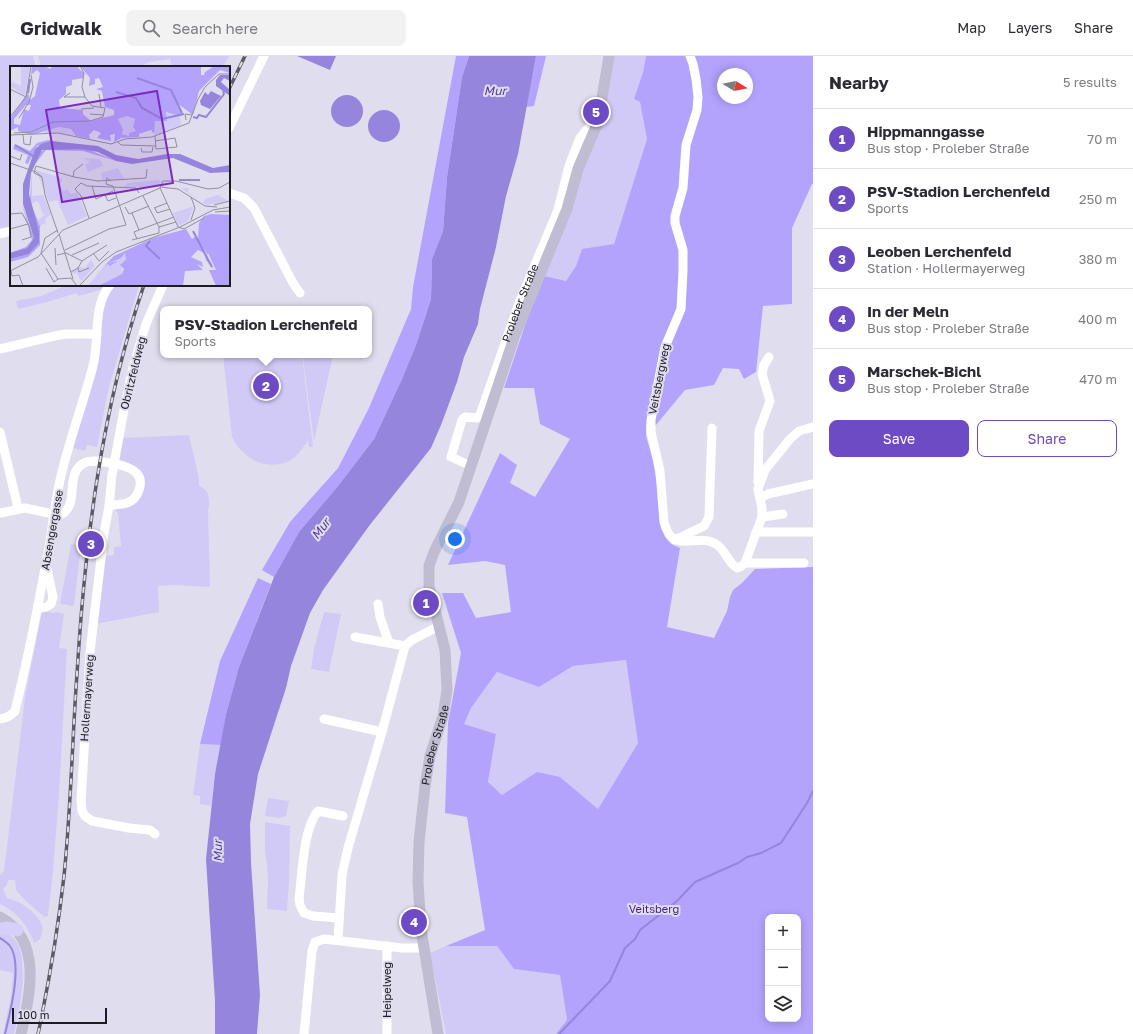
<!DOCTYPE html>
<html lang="en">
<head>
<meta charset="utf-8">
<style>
	:root { --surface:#fff; --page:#f2f2f3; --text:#2b2b33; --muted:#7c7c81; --line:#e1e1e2; --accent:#6d4bc4 }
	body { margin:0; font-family:"Golos Text",sans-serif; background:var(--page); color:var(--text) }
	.controls { position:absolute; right:12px; bottom:12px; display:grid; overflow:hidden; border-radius:8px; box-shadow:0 2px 10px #0003 }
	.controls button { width:36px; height:36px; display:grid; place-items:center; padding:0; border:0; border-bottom:1px solid var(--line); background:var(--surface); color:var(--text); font:20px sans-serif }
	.compass { position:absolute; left:717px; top:12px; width:36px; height:36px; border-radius:50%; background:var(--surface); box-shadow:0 2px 10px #0003; rotate:100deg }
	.scale { position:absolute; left:12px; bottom:10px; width:95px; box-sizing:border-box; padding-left:4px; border:2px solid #1c1b21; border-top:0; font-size:11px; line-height:14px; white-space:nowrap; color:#1c1b21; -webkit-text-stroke:3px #e0deee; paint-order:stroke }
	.you { position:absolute; left:455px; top:483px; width:14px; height:14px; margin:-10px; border:3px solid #fff; border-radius:50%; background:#1a73e8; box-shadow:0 0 0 6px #1a73e833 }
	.badge { display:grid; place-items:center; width:26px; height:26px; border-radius:50%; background:var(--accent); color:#fff; font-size:13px; font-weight:700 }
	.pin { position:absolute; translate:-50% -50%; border:2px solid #fff; box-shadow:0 1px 4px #0006 }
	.popup { position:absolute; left:160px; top:250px; width:212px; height:52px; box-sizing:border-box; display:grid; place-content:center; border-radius:8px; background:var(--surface); filter:drop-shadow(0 1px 3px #0005); font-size:13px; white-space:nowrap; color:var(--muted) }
	.popup b { font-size:15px; color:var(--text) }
	.popup::after { content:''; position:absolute; left:50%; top:100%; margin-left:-8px; border:8px solid transparent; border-top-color:var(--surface) }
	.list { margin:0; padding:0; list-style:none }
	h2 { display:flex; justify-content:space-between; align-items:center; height:52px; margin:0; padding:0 16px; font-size:17px }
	h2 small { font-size:13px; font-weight:400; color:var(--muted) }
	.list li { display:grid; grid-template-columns:26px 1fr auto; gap:12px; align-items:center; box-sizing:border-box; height:60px; padding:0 16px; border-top:1px solid var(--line) }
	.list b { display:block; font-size:15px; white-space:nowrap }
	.list p { margin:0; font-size:13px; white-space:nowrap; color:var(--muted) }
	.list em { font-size:13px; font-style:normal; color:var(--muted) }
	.actions { display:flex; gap:8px; padding:12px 16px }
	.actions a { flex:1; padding:9px 0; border:1px solid var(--accent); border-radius:8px; text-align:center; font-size:14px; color:var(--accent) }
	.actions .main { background:var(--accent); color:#fff }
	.icon { flex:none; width:22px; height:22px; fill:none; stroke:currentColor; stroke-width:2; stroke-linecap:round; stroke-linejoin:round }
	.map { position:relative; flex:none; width:813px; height:978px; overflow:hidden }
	header { display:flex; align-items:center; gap:24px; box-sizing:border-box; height:56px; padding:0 20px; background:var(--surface); border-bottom:1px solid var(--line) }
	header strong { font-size:19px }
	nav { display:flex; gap:22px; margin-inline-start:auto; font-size:14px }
	.search { width:280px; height:36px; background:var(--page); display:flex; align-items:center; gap:10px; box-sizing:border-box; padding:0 14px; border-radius:8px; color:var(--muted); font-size:15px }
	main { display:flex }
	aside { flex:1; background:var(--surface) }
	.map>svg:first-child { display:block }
	.green { fill:#d1caf6 }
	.forest { fill:#b4a3fd; fill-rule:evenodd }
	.water { fill:#9685dc }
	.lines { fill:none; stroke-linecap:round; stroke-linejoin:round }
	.stream { stroke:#9685dc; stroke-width:2 }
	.minor { stroke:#fff; stroke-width:9 }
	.major { stroke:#c0bcd2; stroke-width:11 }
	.highway { stroke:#d5cff9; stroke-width:13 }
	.rail-casing { stroke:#5c5b64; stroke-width:3.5 }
	.rail { stroke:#e0deee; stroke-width:2; stroke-dasharray:6; stroke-linecap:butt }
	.labels { text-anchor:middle; stroke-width:4; stroke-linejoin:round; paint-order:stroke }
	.street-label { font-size:11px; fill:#1c1b21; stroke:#e0deee }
	.park-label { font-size:11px; fill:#411e84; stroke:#e0deee }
	.water-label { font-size:12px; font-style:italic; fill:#53359b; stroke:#e0deee }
	.inset-river { fill:none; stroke:#9685dc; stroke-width:2 }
	.inset-road { fill:none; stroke:#92909c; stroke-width:1 }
	.view { fill:#7b2cbf; fill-opacity:0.15; stroke:#7b2cbf; stroke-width:2 }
	.inset-edge { fill:none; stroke:#1c1b21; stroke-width:2 }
</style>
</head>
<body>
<header>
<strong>Gridwalk</strong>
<div class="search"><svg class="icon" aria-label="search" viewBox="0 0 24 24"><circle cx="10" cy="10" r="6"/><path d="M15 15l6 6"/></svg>Search here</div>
<nav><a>Map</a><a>Layers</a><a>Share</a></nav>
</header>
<main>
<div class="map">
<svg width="813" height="978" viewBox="0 0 813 978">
	<rect width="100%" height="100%" fill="#e0deee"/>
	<g class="green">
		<polygon points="0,0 33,0 36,11 11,11 11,170 0,172"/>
		<polygon points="38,0 229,0 223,11 172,11 170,3 149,6 139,11 41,11"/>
		<polygon points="614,0 646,0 643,16 634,43 640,46 647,83 614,188 582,194 576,210 566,225 543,220"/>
		<path d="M67,229H107C100,236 88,237 78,240L77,237L47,246L18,253L16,245L41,240Z"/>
		<polygon points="112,229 139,229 109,331 97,391 87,389 85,395 73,392 101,251"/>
		<path d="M223,299H302L313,391H309L308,384C303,392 297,401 289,405C266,416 242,402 232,381Z"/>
		<polygon points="305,299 333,299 314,385 303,303"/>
		<path d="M189,379L199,423V430C210,434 209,442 209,452L208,453L210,531L175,529L158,530L159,556L95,568L105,500L114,499V491L121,490L118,457L115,454L117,452L136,445L137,412L125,405L119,404L122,382Z"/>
		<polygon points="71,488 81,490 74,550 60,548"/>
		<path d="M42,555L54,557L56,556L64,558L59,592L67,593L59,739L53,815L48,860L44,861L25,844L16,834L15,824H8L7,829L3,833L7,842C12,844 17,845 22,848C30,853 46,866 42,877C41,882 39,885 34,887C33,884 32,881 30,878C24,864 13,854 0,848V819L4,815L25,642Z"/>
		<polygon points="324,556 341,558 329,616 311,613 314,593"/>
		<polygon points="626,604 638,687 598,753 560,721 502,739 488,726 496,678 463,668 471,652 497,616 539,631 573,610"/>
		<polygon points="200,688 221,689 215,718 211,750 200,748 200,740 193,739"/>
		<polygon points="268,742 289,745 286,760 279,762 265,760"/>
		<polygon points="265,766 290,770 289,825 287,855 267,853 268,824 267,808 265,796"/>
		<path d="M0,877C37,876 19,958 14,978H3L11,940L13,917L0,914Z"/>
		<polygon points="446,890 497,890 514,913 560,919 567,964 556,978 446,978 430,897"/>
	</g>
	<g class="forest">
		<polygon points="456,0 469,0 462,21 447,121 443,175 432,203 431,243 416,289 402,323 374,383 338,430 299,476 274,521 262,514 290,466 338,412 368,354 411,253 413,231"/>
		<polygon points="536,0 546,0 534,50 526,51"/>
		<path d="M646,0H813V128H812L792,172V248L763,250L756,316L744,323L739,313L723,312L714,329L685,334L656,369L646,368V380L653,404L665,481L671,488L680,492L667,571L714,582L727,555L730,541L733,534L742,527L755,513L813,511V978H556L567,964L560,919L514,913L497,890H446L485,874L467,761L445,757L448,667L461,597L442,537H463L476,562L511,556L505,509L485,505L448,509L500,397L517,409L510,427L535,441L570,383L540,368L534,332H504L529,257L544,220L566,225L576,210L582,193L614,188L647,83L640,46L634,43L643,16ZM723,18H747V42H723ZM626,604L638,687L598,753L560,721L537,716L502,739L488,726L496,678L464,668L471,652L497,616L539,631L573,610ZM768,861H798V963H768Z"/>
		<polygon points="258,522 271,528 239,611 226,658 221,689 200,688 220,605"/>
	</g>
	<g class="water">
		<polygon points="297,0 336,0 330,14"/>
		<polygon points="469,0 536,0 518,98 506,140 496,191 480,253 478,268 464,301 457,326 441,369 431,392 369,470 323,534 310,557 291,610 286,632 258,718 250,768 251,807 260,939 257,978 215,978 215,945 206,803 215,718 226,658 239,611 274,521 299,476 338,430 374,383 402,323 416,289 431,243 432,203 443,175 447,121 462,21"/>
		<circle cx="347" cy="55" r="16"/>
		<circle cx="384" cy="70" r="16"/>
	</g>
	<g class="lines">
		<g class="stream">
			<path d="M0,882C3,884 8,887 10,890C23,908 10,957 5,978"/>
			<polyline points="559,978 610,925 625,892 635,883 640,874 677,845 695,826 738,807 747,801 761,797 781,787 807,747 813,735"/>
		</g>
		<g class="minor">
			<path d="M690,0L693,8L696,23L698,41L697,54L686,89L683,132L675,160V167L683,194V215L681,253L665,291L651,364V376L660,415L664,466C672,500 698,476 716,488C726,494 727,506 737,512L740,511L745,507L762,461V452L758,433L765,414L790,383L799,375L813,371"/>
			<polyline points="229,72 264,0"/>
			<polyline points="229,137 244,142 254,152 293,227 300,237"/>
			<polyline points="0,178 11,175"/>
			<polyline points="0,293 54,280 66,278 97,278"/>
			<polyline points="0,376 18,452"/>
			<path id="s1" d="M471,410L451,401L462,364L465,361L477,362L480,359L519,247L558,154L569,110L580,82L590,70L598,66"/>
			<polyline points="758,426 759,375 770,345 762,318 764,309 769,301"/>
			<polyline points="760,442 768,438 813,428"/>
			<path d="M0,457L25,452L53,458H62C80,447 64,418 84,407C92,403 102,406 111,407C125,410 146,414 139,434C137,440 133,445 127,447C121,449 115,448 109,450"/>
			<polyline points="762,461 783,458"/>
			<polyline points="756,476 813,476"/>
			<polyline points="675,484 704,470 709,461 712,372"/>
			<polyline points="745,507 804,507"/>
			<polyline points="378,548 380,561 389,587"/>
			<polyline points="38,549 42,552 46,551 51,548 53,541 47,513"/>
			<polyline points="355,581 405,590"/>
			<path d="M0,663C7,662 10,660 15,655C27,606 37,556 46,507C52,479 54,451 60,424C69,385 83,348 93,310C100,283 92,251 110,229"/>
			<polyline points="324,663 382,676"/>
			<polyline points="155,778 150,774 129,772 92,765 85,760 82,755 81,745 90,596 104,477 109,450 112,419 126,343 133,311 146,268 163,229"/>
			<path d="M339,862L313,860L304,857L300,849L299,843C302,820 303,772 318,755L343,760"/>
			<polyline points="338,884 342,819 348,792 382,676 405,590 412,584 439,570"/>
			<polyline points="304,978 312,895 315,886 324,883 402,892 424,892"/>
			<polyline points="387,978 387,890"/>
		</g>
		<g class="major">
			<path d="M0,861C43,884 30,939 21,978"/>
			<path id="s2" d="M438,978L421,873L418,826L419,786L425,730L430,700L443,660L447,634L445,594L429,530V510L434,496L459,446L515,279L567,153L578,113L598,66L609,0"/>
		</g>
		<polyline class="highway" points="0,873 8,872 17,874"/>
		<defs>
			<g id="rail">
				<polyline points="229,33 245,0"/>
				<path d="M38,978C49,926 58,873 64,820C71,753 72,686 77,618C85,487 101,354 144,229"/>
			</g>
		</defs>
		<use href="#rail" class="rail-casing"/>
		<use href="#rail" class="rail"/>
	</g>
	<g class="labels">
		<g class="street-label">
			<text dy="4" stroke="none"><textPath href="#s1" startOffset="200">Proleber Straße</textPath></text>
			<text transform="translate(133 317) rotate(-76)" y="4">Obritzfeldweg</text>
			<text transform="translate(659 323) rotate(-79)" y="4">Veitsbergweg</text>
			<text transform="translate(52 474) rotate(-80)" y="4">Absengergasse</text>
			<text transform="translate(87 642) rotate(-86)" y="4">Hollermayerweg</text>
			<text dy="4" stroke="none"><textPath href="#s2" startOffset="292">Proleber Straße</textPath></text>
			<text transform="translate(387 934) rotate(-90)" y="4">Heipelweg</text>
		</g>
		<g class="park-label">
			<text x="654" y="857">Veitsberg</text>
		</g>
		<g class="water-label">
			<text x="495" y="39">Mur</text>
			<text transform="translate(321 473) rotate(-53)" y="4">Mur</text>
			<text transform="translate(218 795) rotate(-91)" y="4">Mur</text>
		</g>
	</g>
	<g transform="translate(10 10)">
		<rect width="220" height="220" fill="#e0deee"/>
		<path d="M20,0L15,30L0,20L2,16L11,20V1ZM156,46L170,50L171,59L145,70L143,62L145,55ZM117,50L126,54V65L119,70L112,68L108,53ZM49,61L61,63L66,70L32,66ZM73,92L90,93L93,100L78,106L75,98L80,96ZM108,102L115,114H101L98,112L93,115L91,107ZM26,104L52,112V116L49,117L53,125L57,123L61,128L67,126L77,150L58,159L47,134L39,136ZM22,113V130L33,129L41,148L35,153L36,159L33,157L31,161L28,154L36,148H33L28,135L21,138ZM148,114L152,115L145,121H114L118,117ZM171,122H179L178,126L193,137L195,133L210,128L209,130L219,135L196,139ZM184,140L178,155L168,160L163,147ZM116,187V193L111,197L112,208L90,219L78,220L94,200L97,198L100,200L106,196L98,197ZM81,194L85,200L71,215L67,207L63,208L62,206L68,201L75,202Z" fill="#d1caf6"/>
		<path d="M22,0H35L40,3L43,0H191V9H194L195,6L204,0H220V7L210,4L189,25L183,49L167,37L172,46L170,50L156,46L157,55H145L144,68L141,64L129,68V71L111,72L104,76L105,68L100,69L101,75L87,72L91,67L84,64L79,69L80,73L66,70L61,63L49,61L21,69L8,65V61L0,65V53L18,26L20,34L25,30L30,7L27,4L21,9ZM70,0L80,12L79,20L85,18V13L89,12L93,21L86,23L92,25L95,41L104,44V49L81,55L73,48V44L50,42L49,34L56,28V21L62,19V14L73,12L74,7L68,2ZM16,39H21L19,45L14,43L10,59L4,58V53ZM117,50L125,53L123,61L126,65L119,67V70L112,68L113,63L108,53ZM38,74L47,76H38L27,80L18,98L15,97L18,89L3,83L5,78L20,85L27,77ZM37,82L77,83L106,95L73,85L36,84L25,98L29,87ZM22,105L21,138L30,160V179L18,191L0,196V193L19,188L29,177V165L20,136ZM12,138L24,172L17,182L2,187H0L16,181L22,174ZM201,148L220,149V220H206L199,204H206L198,187V189L188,174L189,157L194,150ZM176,163L182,173L186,170L204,204L196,194L194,187L188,184L181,191L192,196L193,201L187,198L193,204L175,205L173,220H88L112,208L114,203L110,199L116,193L115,187L111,192L98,197L108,195L100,200L97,198L94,200L77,217L104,190L143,172Z" fill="#b4a3fd" fill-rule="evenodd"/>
		<path d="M210,9H220V15L214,12L211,16L220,24V30L206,20V14ZM201,25L211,30L200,43L191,39L190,35L195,26L198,29ZM41,75L88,80L106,89L128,93L157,88H170L203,102L220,99V106L200,107L163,92L122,98L106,95L88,86L71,83L32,84L21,107L19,128L29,165V177L19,188L0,193V187L17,182L24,172L13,138V118L25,83L31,78Z" fill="#9685dc"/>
		<path class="inset-river" d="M127,12L161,24L172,47M106,26L126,32L132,42L152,53L174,48M18,27L20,13M183,51L187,52L189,49L196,51L214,28L213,25M5,79L23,90M169,114H190M183,165L202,201M140,175L136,180L150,193"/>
		<path class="inset-road" d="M0,23L16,31M60,27L54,31H75M89,28L91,41M71,43L84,42M80,48L93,49M0,51L16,31L21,0M9,52L19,36L23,21L21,9M176,54L175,48L182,49M4,67L21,66L43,56L80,55L93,51L95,42L82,40L75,31L72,21L74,7L70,0M0,69L48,67L101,78L115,73L142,71L179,57L188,33L195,21L209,8H220M13,69L14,78L20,79L21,70M145,70L146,83L167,81L165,72L145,75M108,76L111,79L146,80M131,82L132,86H142L143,81M0,90L10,94L12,88M0,97L26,106L32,111L35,129L48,167M32,111L24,107L26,100L64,111L88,115L136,112L137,103M63,111L64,105L73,98M82,120L86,133L103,125M150,121L168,123L195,140L207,141M150,122L168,161L174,163L194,152M95,129L98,135L106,132M133,130L149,161L166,156M204,139L220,135M115,141L119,148L139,140M144,142L157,137M145,142L147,147L160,143M205,146L220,145M122,147L129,164L164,151M0,148L12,147L19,160L21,171L12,174M79,152L71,130L65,123L71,117L77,120L126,122L129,127M181,154L185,142L181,131M0,163L18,158M48,164L35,172L31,187L48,213L61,212L67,220M49,168L63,213M127,173L124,166L129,164M122,174L149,167V161M45,182L46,199M55,184L99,163L116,159L103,120L96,118L97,112L101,115M83,187L89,195L99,185M47,189L56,187L72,195L97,179M62,189L89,177M36,202L44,216L48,213M68,202L69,206L79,202M0,205L28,191L53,164L150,122L153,115H166L198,123L209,122L220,116M1,205L2,210L9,209L13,220M61,206L68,202L72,195M69,220L92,196L106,186L170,161L203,144L220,141"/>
		<path class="view" d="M147,25L163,117L52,136L36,44Z"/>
		<rect width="220" height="220" class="inset-edge"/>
	</g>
</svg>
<div class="controls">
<button>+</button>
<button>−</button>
<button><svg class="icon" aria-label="layers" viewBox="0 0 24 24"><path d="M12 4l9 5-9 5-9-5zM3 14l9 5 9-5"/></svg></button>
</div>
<svg class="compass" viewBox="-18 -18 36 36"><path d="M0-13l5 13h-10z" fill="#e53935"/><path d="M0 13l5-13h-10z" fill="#7c7c81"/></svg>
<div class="scale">100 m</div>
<div class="you"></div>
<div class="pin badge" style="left:426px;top:547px">1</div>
<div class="pin badge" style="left:266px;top:330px">2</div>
<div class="popup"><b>PSV-Stadion Lerchenfeld</b>Sports</div>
<div class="pin badge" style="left:91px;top:488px">3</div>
<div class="pin badge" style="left:414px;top:866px">4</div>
<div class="pin badge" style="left:596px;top:56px">5</div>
</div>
<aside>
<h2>Nearby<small>5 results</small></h2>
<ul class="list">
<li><span class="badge">1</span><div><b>Hippmanngasse</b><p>Bus stop · Proleber Straße</p></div><em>70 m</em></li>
<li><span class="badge">2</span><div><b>PSV-Stadion Lerchenfeld</b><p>Sports</p></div><em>250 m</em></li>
<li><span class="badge">3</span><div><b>Leoben Lerchenfeld</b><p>Station · Hollermayerweg</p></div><em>380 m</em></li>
<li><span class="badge">4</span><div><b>In der Meln</b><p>Bus stop · Proleber Straße</p></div><em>400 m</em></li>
<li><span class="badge">5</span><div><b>Marschek-Bichl</b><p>Bus stop · Proleber Straße</p></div><em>470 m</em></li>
</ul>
<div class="actions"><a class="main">Save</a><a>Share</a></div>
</aside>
</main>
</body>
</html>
